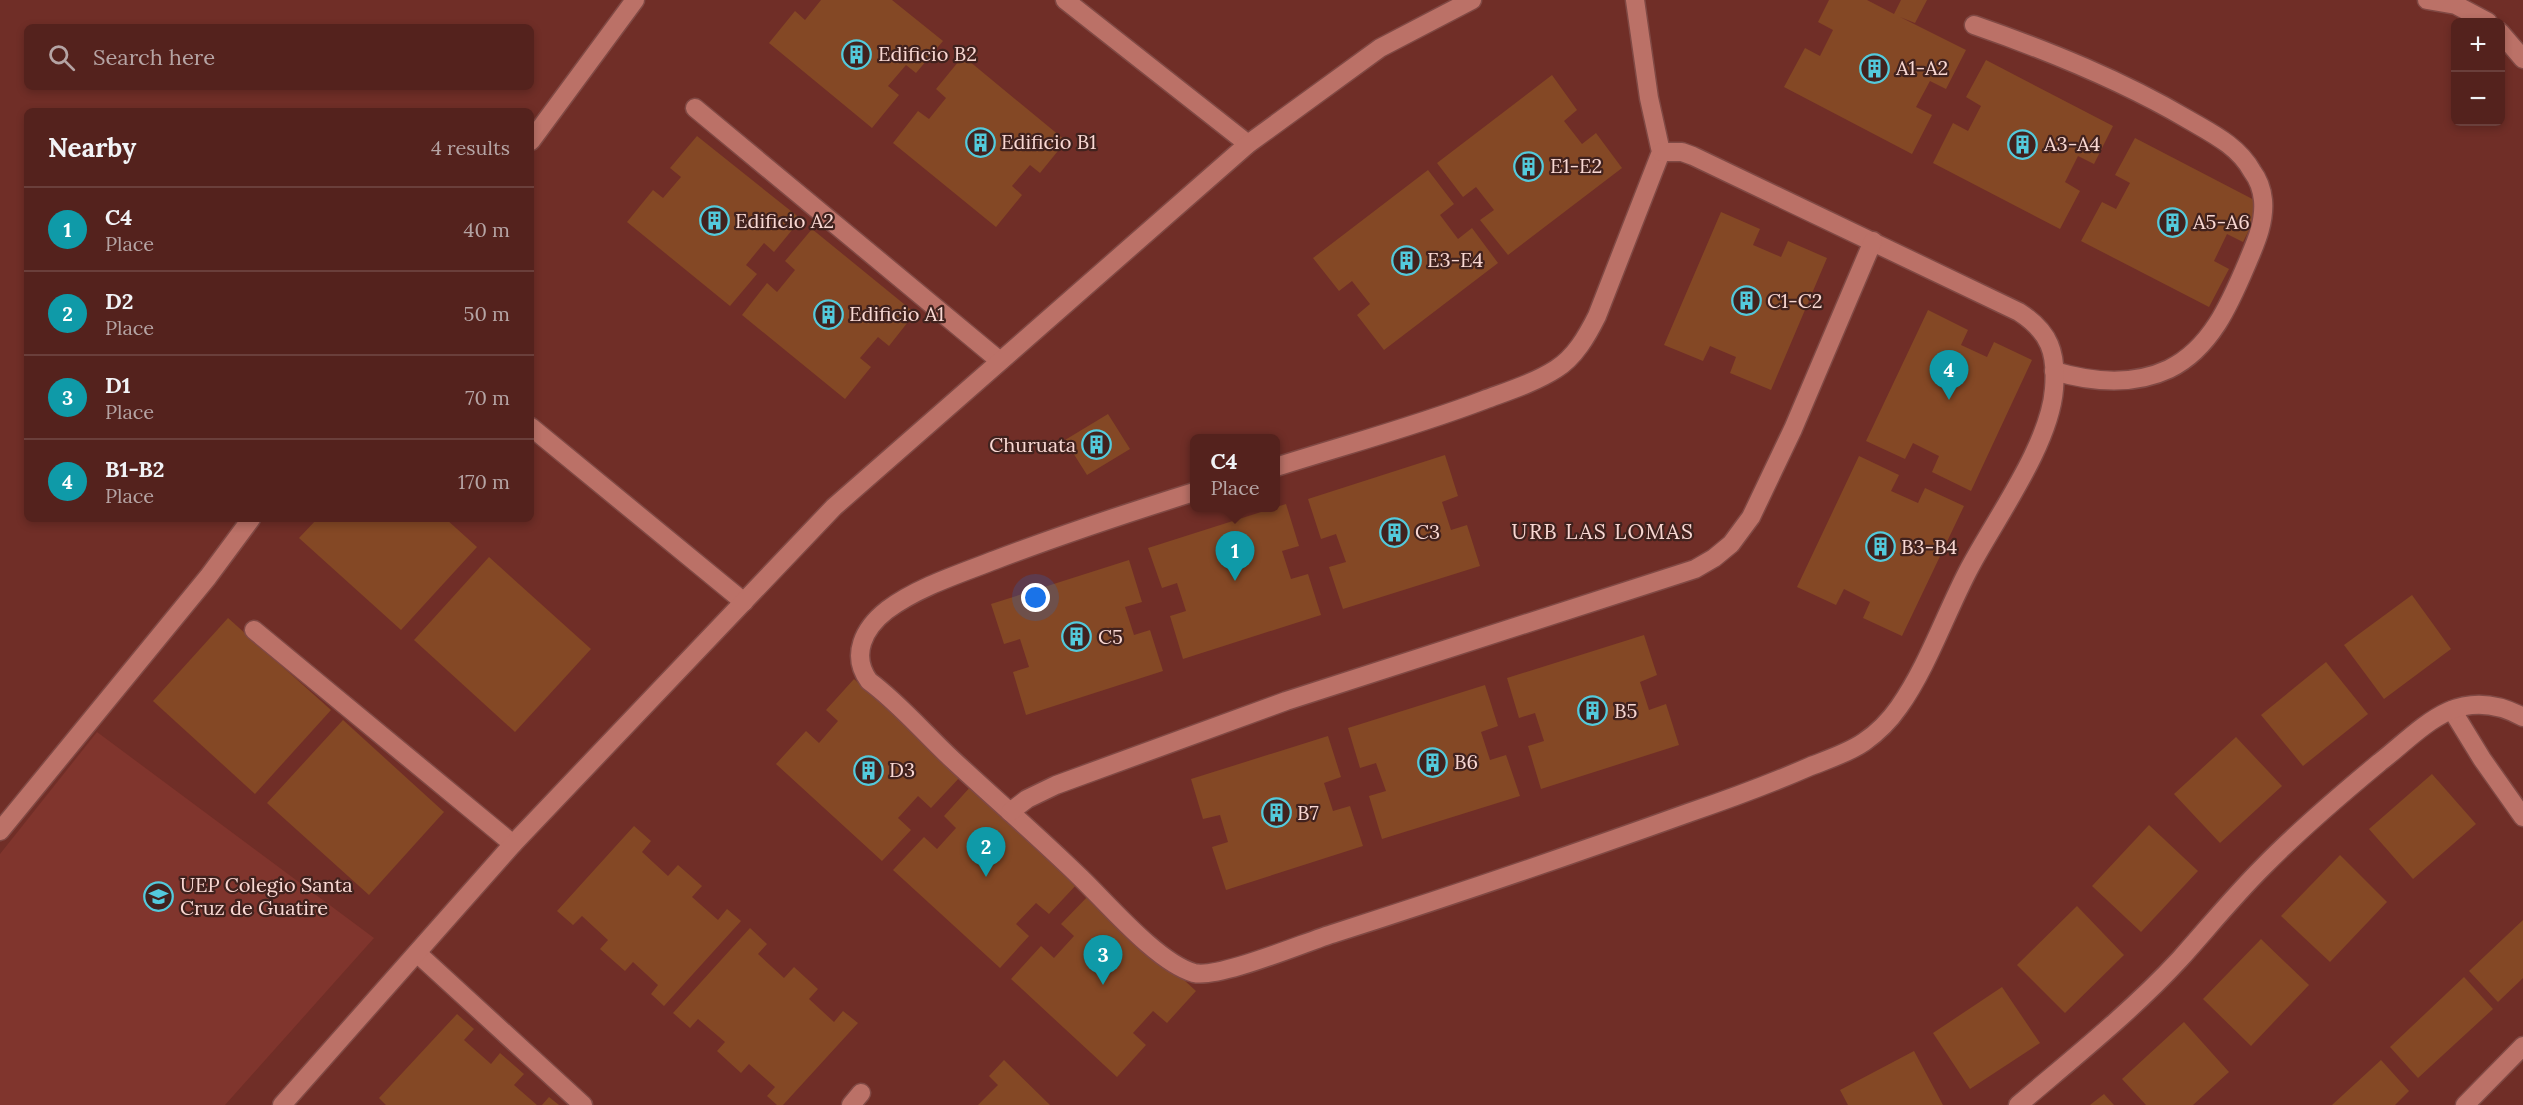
<!DOCTYPE html>
<html lang="en">
<head>
<meta charset="utf-8">
<style>
	:root { --surface:#54221d; --page:#5a2a26; --text:#f1f3f6; --muted:#b5a4a4; --line:#6a3f3b; --accent:#53cadc }
	body { margin:0; font-family:Lora,serif; background:var(--page); color:var(--text) }
	.controls { position:absolute; right:18px; top:18px; display:grid; overflow:hidden; border-radius:9px; box-shadow:0 3px 9px #0003 }
	.controls button { width:54px; height:54px; display:grid; place-items:center; padding:0; border:0; border-bottom:2px solid var(--line); background:var(--surface); color:var(--text); font:30px sans-serif }
	.you { position:absolute; left:1036px; top:598px; width:21px; height:21px; margin:-15px; border:4px solid #fff; border-radius:50%; background:#1a73e8; box-shadow:0 0 0 9px #1a73e833 }
	.badge { display:grid; place-items:center; width:39px; height:39px; border-radius:50%; background:var(--accent); color:#fff; font-size:20px; font-weight:700 }
	.pin { position:absolute; translate:-50% -50px; filter:drop-shadow(0 2px 3px #0008) }
	.pin::after { content:''; position:absolute; top:32px; width:21px; height:18px; background:inherit; clip-path:polygon(0 0,100% 0,50% 100%) }
	.popup { position:absolute; left:1190px; top:434px; width:90px; height:78px; box-sizing:border-box; display:grid; place-content:center; border-radius:9px; background:var(--surface); filter:drop-shadow(0 2px 4px #0005); font-size:20px; white-space:nowrap; color:var(--muted) }
	.popup b { font-size:22px; color:var(--text) }
	.popup::after { content:''; position:absolute; left:50%; top:100%; margin-left:-12px; border:12px solid transparent; border-top-color:var(--surface) }
	.list { margin:0; padding:0; list-style:none }
	h2 { display:flex; justify-content:space-between; align-items:center; height:78px; margin:0; padding:0 24px; font-size:26px }
	h2 small { font-size:20px; font-weight:400; color:var(--muted) }
	.list li { display:grid; grid-template-columns:39px 1fr auto; gap:18px; align-items:center; box-sizing:border-box; height:84px; padding:0 24px; border-top:2px solid var(--line) }
	.list b { display:block; font-size:22px; white-space:nowrap }
	.list p { margin:0; font-size:20px; white-space:nowrap; color:var(--muted) }
	.list em { font-size:20px; font-style:normal; color:var(--muted) }
	.icon { flex:none; width:33px; height:33px; fill:none; stroke:currentColor; stroke-width:2; stroke-linecap:round; stroke-linejoin:round }
	.map { position:relative; flex:none; width:2523px; height:1105px; overflow:hidden }
	.search { position:absolute; background:var(--surface); box-shadow:0 3px 9px #0003; left:24px; top:24px; width:510px; height:66px; display:flex; align-items:center; gap:15px; box-sizing:border-box; padding:0 21px; border-radius:9px; color:var(--muted); font-size:22px }
	.panel { position:absolute; background:var(--surface); box-shadow:0 3px 9px #0003; left:24px; top:108px; width:510px; height:414px; border-radius:9px }
	.map>svg:first-child { display:block }
	.built { fill:#80352d }
	.building { fill:#844825 }
	.lines { fill:none; stroke-linecap:round; stroke-linejoin:round }
	.lane-casing { stroke:#804944; stroke-width:21 }
	.street-casing { stroke:#804944; stroke-width:21 }
	.lane { stroke:#bb7167; stroke-width:18 }
	.street { stroke:#bb7167; stroke-width:18 }
	.labels { text-anchor:middle; stroke-width:4.5; stroke-linejoin:round; paint-order:stroke }
	.poi-label { font-size:20px; fill:#f9d8d3; stroke:#41221e; text-anchor:start }
	.neighbourhood-label { font-size:21px; letter-spacing:1.5px; fill:#f9d8d3; stroke:#41221e }
</style>
</head>
<body>
<div class="map">
<svg width="2523" height="1105" viewBox="0 0 2523 1105">
	<rect width="100%" height="100%" fill="#702e27"/>
	<polygon class="built" points="97,732 374,938 225,1105 0,1105 0,854"/>
	<g class="building">
		<polygon points="821,0 892,0 943,41 916,73 906,65 888,86 899,95 872,128 769,43 795,11 805,20"/>
		<polygon points="1829,0 1867,0 1894,14 1901,0 1927,0 1915,23 1900,17 1966,50 1946,89 1930,81 1916,107 1932,115 1912,154 1784,87 1805,48 1820,56 1833,30 1818,22"/>
		<polygon points="963,56 1066,141 1040,173 1030,165 1012,186 1022,195 996,227 893,143 918,111 929,119 946,98 936,89"/>
		<polygon points="1986,60 2113,126 2094,164 2078,156 2065,182 2080,191 2060,229 1933,163 1953,123 1968,131 1981,106 1966,97"/>
		<polygon points="1552,75 1577,110 1564,121 1582,144 1596,133 1622,168 1508,255 1480,220 1494,210 1476,187 1463,197 1437,163"/>
		<polygon points="697,136 801,219 774,252 764,243 746,265 757,274 730,306 627,222 653,190 663,198 681,177 670,168"/>
		<polygon points="2135,138 2262,204 2243,242 2227,234 2214,261 2229,269 2209,307 2081,241 2102,202 2116,209 2130,183 2115,175"/>
		<polygon points="1428,170 1454,204 1440,215 1458,239 1472,228 1498,263 1384,350 1357,315 1370,304 1352,281 1339,291 1313,258"/>
		<polygon points="1721,212 1760,229 1753,245 1781,257 1788,241 1827,258 1771,390 1730,373 1736,357 1710,346 1703,361 1664,345"/>
		<polygon points="812,229 915,313 889,346 878,337 860,358 871,367 845,399 742,315 767,283 777,292 795,270 785,261"/>
		<polygon points="1928,310 1968,330 1961,345 1987,357 1994,342 2032,360 1971,491 1932,472 1939,456 1913,443 1905,459 1866,441"/>
		<polygon points="1108,414 1130,449 1087,475 1065,440"/>
		<polygon points="1445,455 1458,496 1442,502 1451,530 1467,525 1480,566 1343,609 1329,567 1346,562 1336,534 1321,539 1308,499"/>
		<polygon points="1859,456 1899,475 1891,491 1918,503 1925,488 1964,506 1902,636 1863,618 1870,602 1844,589 1836,605 1797,587"/>
		<polygon points="1286,504 1299,546 1282,551 1291,579 1308,574 1321,615 1183,659 1170,616 1186,611 1177,583 1162,588 1148,548"/>
		<polygon points="317,519 446,519 477,547 401,630 299,538"/>
		<polygon points="489,557 591,649 515,732 414,640"/>
		<polygon points="1129,560 1142,602 1125,607 1134,635 1150,630 1163,671 1026,715 1013,672 1029,667 1020,639 1004,644 991,604"/>
		<polygon points="2412,595 2451,649 2384,699 2344,645"/>
		<polygon points="228,618 331,710 255,794 153,701"/>
		<polygon points="1644,635 1657,675 1640,682 1649,710 1666,704 1679,745 1541,789 1528,746 1544,741 1535,713 1519,718 1507,678"/>
		<polygon points="2326,662 2368,714 2303,766 2261,715"/>
		<polygon points="854,679 961,776 931,808 918,796 898,818 911,830 882,861 776,764 806,731 819,743 838,721 826,710"/>
		<polygon points="1485,685 1498,726 1481,732 1490,760 1506,755 1520,796 1382,839 1369,796 1386,791 1376,763 1360,768 1348,728"/>
		<polygon points="343,720 444,812 369,895 267,803"/>
		<polygon points="1328,736 1341,777 1324,783 1333,811 1350,806 1363,846 1226,890 1212,847 1228,842 1220,815 1203,819 1191,779"/>
		<polygon points="2236,737 2282,786 2220,843 2174,794"/>
		<polygon points="2432,774 2476,824 2413,879 2369,829"/>
		<polygon points="972,785 1078,883 1049,914 1036,903 1016,924 1029,936 1000,968 893,870 924,837 937,849 956,828 944,816"/>
		<polygon points="2149,825 2198,871 2141,932 2092,886"/>
		<polygon points="634,826 651,841 642,852 668,876 678,865 702,886 692,897 718,920 727,909 741,921 664,1006 651,994 658,985 633,962 625,971 600,949 608,940 582,916 573,925 557,911"/>
		<polygon points="2340,855 2387,902 2330,962 2281,916"/>
		<polygon points="1090,894 1196,991 1167,1023 1153,1011 1133,1033 1146,1045 1117,1077 1011,979 1041,946 1054,958 1074,936 1061,924"/>
		<polygon points="2077,906 2124,955 2065,1013 2017,965"/>
		<polygon points="2523,920 2523,978 2498,1002 2469,971"/>
		<polygon points="750,928 767,944 758,954 784,978 794,967 818,989 809,999 834,1022 843,1011 858,1023 783,1105 777,1105 767,1096 775,1087 749,1064 741,1073 717,1051 725,1042 698,1019 690,1028 673,1013"/>
		<polygon points="2261,939 2309,985 2251,1046 2203,999"/>
		<polygon points="2464,977 2493,1009 2418,1078 2390,1047"/>
		<polygon points="2002,987 2040,1043 1970,1089 1933,1033"/>
		<polygon points="457,1014 474,1029 464,1040 491,1064 500,1053 524,1074 514,1085 537,1105 386,1105 379,1098"/>
		<polygon points="2184,1022 2229,1072 2193,1105 2146,1105 2122,1079"/>
		<polygon points="1914,1051 1943,1105 1848,1105 1840,1090"/>
		<polygon points="1004,1060 1050,1105 978,1105 998,1085 989,1076"/>
		<polygon points="2381,1060 2409,1091 2395,1105 2332,1105"/>
		<polygon points="2104,1094 2114,1105 2090,1105"/>
		<polygon points="549,1097 559,1105 542,1105"/>
	</g>
	<g class="lines">
		<defs>
			<g id="lane">
				<polyline points="1065,0 1248,144"/>
				<path d="M1974,25C2049,51 2121,80 2189,120C2213,134 2238,146 2252,171C2258,179 2262,190 2263,200C2265,222 2256,242 2248,261C2231,301 2212,348 2169,369C2133,386 2091,382 2054,371"/>
				<polyline points="695,108 1000,361"/>
				<polyline points="531,427 744,602"/>
				<path d="M1276,467C1345,445 1416,426 1484,400C1508,391 1534,383 1556,369C1575,357 1587,336 1597,316L1661,152L1649,98L1635,0"/>
				<path d="M1194,492C1127,513 1061,535 995,560C959,574 918,587 887,610C864,628 850,655 869,681C899,703 925,734 953,760C995,799 1039,837 1081,878C1108,904 1158,963 1194,973C1219,979 1305,942 1335,933C1454,895 1571,855 1688,813C1729,799 1770,784 1811,766C1829,759 1848,753 1864,742C1877,733 1890,720 1899,707C1928,666 1946,612 1970,567C1996,518 2050,444 2054,389C2057,353 2050,332 2019,312L1693,156L1682,152H1661"/>
				<polyline points="254,630 513,844"/>
				<polyline points="1010,812 1027,799 1056,785 1286,701 1695,569 1714,558 1731,544 1751,517 1793,429 1873,241"/>
				<polyline points="417,953 583,1105"/>
				<polyline points="851,1105 861,1093"/>
			</g>
			<g id="street">
				<polyline points="2427,0 2456,5 2488,22"/>
				<polyline points="2500,32 2523,59"/>
				<polyline points="531,141 635,0"/>
				<polyline points="2452,710 2482,759 2523,817"/>
				<polyline points="0,831 208,577 251,519"/>
				<polyline points="282,1105 513,844 834,507 1248,144 1380,48 1472,0"/>
				<path d="M2018,1105C2072,1059 2131,1012 2180,959C2207,929 2233,897 2262,868C2299,830 2339,796 2380,762C2402,745 2424,722 2449,711C2475,700 2499,704 2523,717"/>
				<polyline points="2465,1105 2523,1046"/>
			</g>
		</defs>
		<use href="#lane" class="lane-casing"/>
		<use href="#street" class="street-casing"/>
		<use href="#lane" class="lane"/>
		<use href="#street" class="street"/>
	</g>
	<defs>
		<symbol id="building-ring" viewBox="-11 -11 22 22"><circle r="9.5" fill="#41221e" stroke="#53cadc" stroke-width="1.5"/><path d="M-4-6H4V6H1V3H-1V6H-4ZM-2.5-4.3h1.7v1.8h-1.7ZM.8-4.3h1.7v1.8H.8ZM-2.5-1h1.7V.8h-1.7ZM.8-1h1.7V.8H.8Z" fill="#53cadc"/></symbol>
		<symbol id="school-ring" viewBox="-11 -11 22 22"><circle r="9.5" fill="#41221e" stroke="#53cadc" stroke-width="1.5"/><path d="M0-5L7-2L0 1L-7-2ZM-4 1L0 2.5L4 1V4Q0 6-4 4Z" fill="#53cadc"/></symbol>
	</defs>
	<g fill-rule="evenodd">
		<use href="#building-ring" x="840" y="38" width="33" height="33"/>
		<use href="#building-ring" x="1858" y="52" width="33" height="33"/>
		<use href="#building-ring" x="964" y="126" width="33" height="33"/>
		<use href="#building-ring" x="2006" y="128" width="33" height="33"/>
		<use href="#building-ring" x="1512" y="150" width="33" height="33"/>
		<use href="#building-ring" x="698" y="204" width="33" height="33"/>
		<use href="#building-ring" x="2156" y="206" width="33" height="33"/>
		<use href="#building-ring" x="1390" y="244" width="33" height="33"/>
		<use href="#building-ring" x="1730" y="284" width="33" height="33"/>
		<use href="#building-ring" x="812" y="298" width="33" height="33"/>
		<use href="#building-ring" x="1080" y="428" width="33" height="33"/>
		<use href="#building-ring" x="1378" y="516" width="33" height="33"/>
		<use href="#building-ring" x="1864" y="530" width="33" height="33"/>
		<use href="#building-ring" x="1060" y="620" width="33" height="33"/>
		<use href="#building-ring" x="1576" y="694" width="33" height="33"/>
		<use href="#building-ring" x="1416" y="746" width="33" height="33"/>
		<use href="#building-ring" x="852" y="754" width="33" height="33"/>
		<use href="#building-ring" x="1260" y="796" width="33" height="33"/>
		<use href="#school-ring" x="142" y="880" width="33" height="33"/>
	</g>
	<g class="labels">
		<g class="poi-label">
			<text x="878" y="61">Edificio B2</text>
			<text x="1896" y="75">A1-A2</text>
			<text x="1001" y="149">Edificio B1</text>
			<text x="2044" y="151">A3-A4</text>
			<text x="1550" y="173">E1-E2</text>
			<text x="735" y="228">Edificio A2</text>
			<text x="2193" y="229">A5-A6</text>
			<text x="1427" y="267">E3-E4</text>
			<text x="1767" y="308">C1-C2</text>
			<text x="849" y="321">Edificio A1</text>
			<text x="1076" y="452" text-anchor="end">Churuata</text>
			<text x="1415" y="539">C3</text>
			<text x="1901" y="554">B3-B4</text>
			<text x="1098" y="644">C5</text>
			<text x="1614" y="718">B5</text>
			<text x="1454" y="769">B6</text>
			<text x="889" y="777">D3</text>
			<text x="1297" y="820">B7</text>
			<text x="180" y="892">UEP Colegio Santa<tspan x="180" dy="23">Cruz de Guatire</tspan></text>
		</g>
		<g class="neighbourhood-label">
			<text x="1603" y="539">URB LAS LOMAS</text>
		</g>
	</g>
</svg>
<div class="controls">
<button>+</button>
<button>−</button>
</div>
<div class="you"></div>
<div class="pin badge" style="left:1235px;top:581px;background:#0f9aa8">1</div>
<div class="popup"><b>C4</b>Place</div>
<div class="pin badge" style="left:986px;top:877px;background:#0f9aa8">2</div>
<div class="pin badge" style="left:1103px;top:985px;background:#0f9aa8">3</div>
<div class="pin badge" style="left:1949px;top:400px;background:#0f9aa8">4</div>
<div class="search"><svg class="icon" aria-label="search" viewBox="0 0 24 24"><circle cx="10" cy="10" r="6"/><path d="M15 15l6 6"/></svg>Search here</div>
<section class="panel">
<h2>Nearby<small>4 results</small></h2>
<ul class="list">
<li><span class="badge" style="background:#0f9aa8">1</span><div><b>C4</b><p>Place</p></div><em>40 m</em></li>
<li><span class="badge" style="background:#0f9aa8">2</span><div><b>D2</b><p>Place</p></div><em>50 m</em></li>
<li><span class="badge" style="background:#0f9aa8">3</span><div><b>D1</b><p>Place</p></div><em>70 m</em></li>
<li><span class="badge" style="background:#0f9aa8">4</span><div><b>B1-B2</b><p>Place</p></div><em>170 m</em></li>
</ul>
</section>
</div>
</body>
</html>
